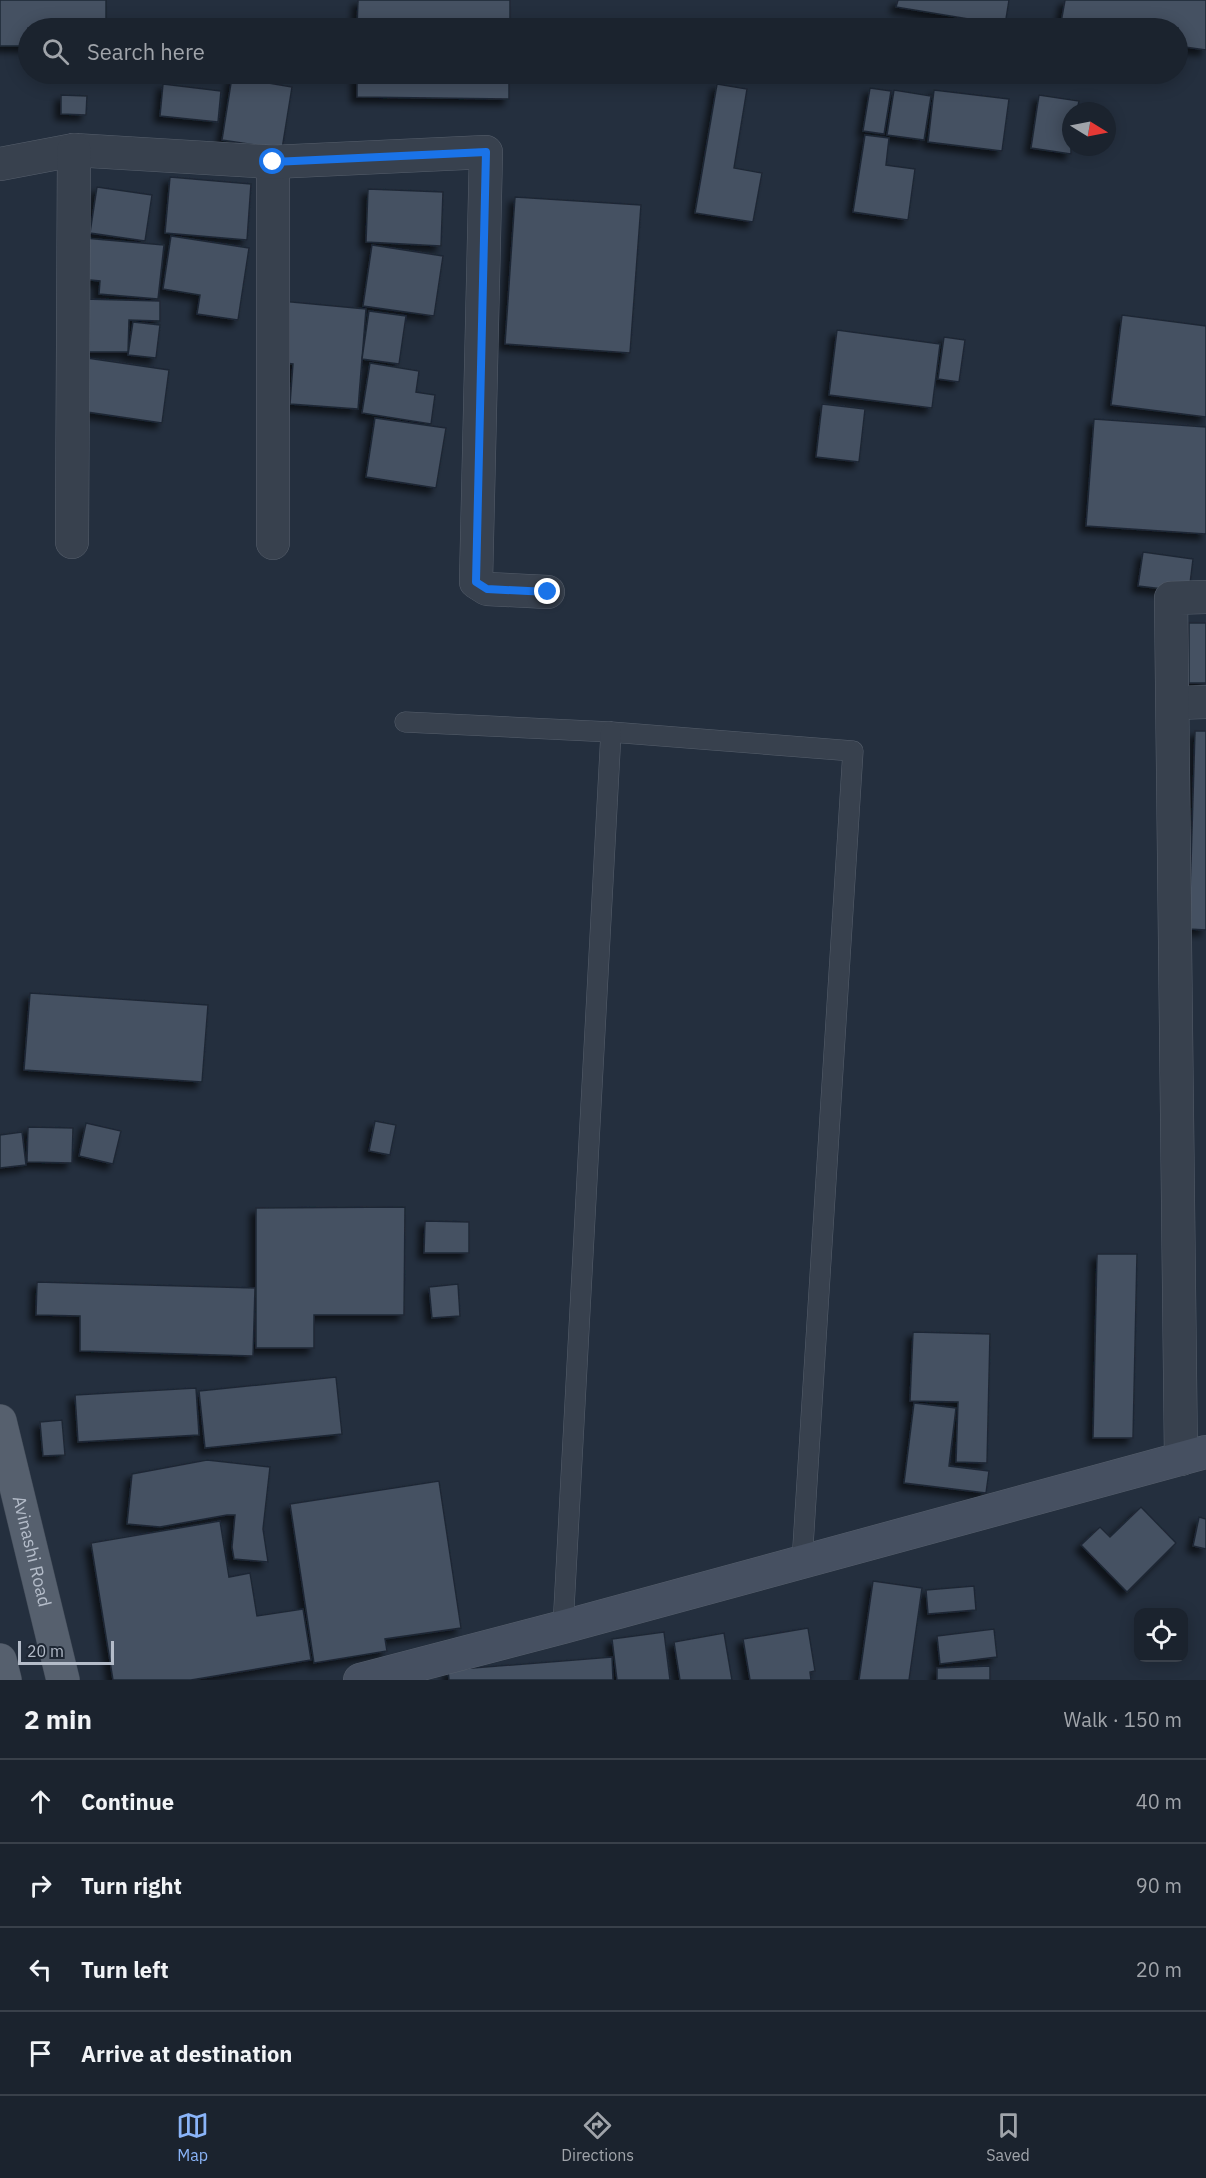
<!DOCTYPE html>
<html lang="en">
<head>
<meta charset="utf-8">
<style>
	:root { --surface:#1b232e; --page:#282f3a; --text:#f1f3f6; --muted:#a0a4aa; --line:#39404a; --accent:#8ab4f8 }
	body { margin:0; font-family:"IBM Plex Sans",sans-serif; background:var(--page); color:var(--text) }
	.controls { position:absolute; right:18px; bottom:18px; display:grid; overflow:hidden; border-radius:12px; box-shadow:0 3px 15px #0003 }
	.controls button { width:54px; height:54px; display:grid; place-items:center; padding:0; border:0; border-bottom:2px solid var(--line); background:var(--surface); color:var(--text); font:30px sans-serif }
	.compass { position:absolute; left:1062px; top:102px; width:54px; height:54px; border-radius:50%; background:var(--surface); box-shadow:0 3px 15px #0003; rotate:100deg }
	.scale { position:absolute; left:18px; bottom:15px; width:96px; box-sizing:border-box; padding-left:6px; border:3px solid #b4bcc9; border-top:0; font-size:16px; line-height:21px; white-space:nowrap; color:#b4bcc9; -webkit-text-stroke:4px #1d2633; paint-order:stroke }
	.stop { position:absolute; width:18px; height:18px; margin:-14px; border:4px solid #1a73e8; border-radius:50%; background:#fff }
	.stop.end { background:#1a73e8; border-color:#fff; box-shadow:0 2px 6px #0008 }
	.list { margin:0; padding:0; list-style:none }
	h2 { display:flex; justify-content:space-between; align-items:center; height:78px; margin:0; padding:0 24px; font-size:26px }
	h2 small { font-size:20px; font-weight:400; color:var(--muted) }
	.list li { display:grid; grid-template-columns:39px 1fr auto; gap:18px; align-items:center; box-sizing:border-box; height:84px; padding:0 24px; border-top:2px solid var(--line) }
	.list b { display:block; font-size:22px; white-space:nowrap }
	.list em { font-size:20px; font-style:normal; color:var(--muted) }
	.icon { flex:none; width:33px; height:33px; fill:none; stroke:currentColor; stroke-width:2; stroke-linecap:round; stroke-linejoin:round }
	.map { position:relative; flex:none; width:1206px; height:1680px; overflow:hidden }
	.search { position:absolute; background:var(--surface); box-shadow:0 3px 15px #0003; left:18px; right:18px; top:18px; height:66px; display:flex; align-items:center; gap:15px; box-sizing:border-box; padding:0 21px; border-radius:33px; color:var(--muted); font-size:22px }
	.sheet { height:414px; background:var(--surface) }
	nav { display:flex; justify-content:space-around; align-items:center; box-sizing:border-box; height:84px; border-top:2px solid var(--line); background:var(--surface); font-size:16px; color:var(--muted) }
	nav a { display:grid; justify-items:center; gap:3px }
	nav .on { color:var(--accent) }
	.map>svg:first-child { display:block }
	.building { fill:#455162; stroke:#1f2835; stroke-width:1.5; filter:url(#shadow) }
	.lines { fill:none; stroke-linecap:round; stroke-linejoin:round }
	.lane-casing { stroke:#565f6c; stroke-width:21 }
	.street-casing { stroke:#565f6c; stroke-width:34 }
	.secondary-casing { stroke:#565f6c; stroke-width:34 }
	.primary-casing { stroke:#414a57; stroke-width:34 }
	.lane { stroke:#38414e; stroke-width:20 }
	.street { stroke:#38414e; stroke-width:33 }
	.secondary { stroke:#465061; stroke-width:33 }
	.primary { stroke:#56606e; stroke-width:33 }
	.route { stroke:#1a73e8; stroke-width:8 }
	.labels { text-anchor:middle; stroke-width:5; stroke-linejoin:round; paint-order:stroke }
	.street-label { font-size:18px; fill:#b4bcc9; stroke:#1d2633 }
</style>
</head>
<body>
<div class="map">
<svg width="1206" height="1680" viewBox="0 0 1206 1680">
	<defs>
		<filter id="shadow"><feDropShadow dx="-5.5" dy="5.5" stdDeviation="3" flood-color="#0009"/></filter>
	</defs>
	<rect width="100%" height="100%" fill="#242f3e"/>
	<g class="building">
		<polygon points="0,0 106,0 106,28 28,28 28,46 0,46"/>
		<polygon points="0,0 106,0 106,28 28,28 28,46 0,46"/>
		<polygon points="358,0 510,0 510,28 357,28"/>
		<polygon points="898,0 1009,0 1005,25 896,7"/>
		<polygon points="1065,0 1206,0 1206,50 1178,46 1178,28 1060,28"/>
		<polygon points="357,74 509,74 509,99 357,97"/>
		<polygon points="232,77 292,87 282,149 222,140"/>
		<polygon points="163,84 221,91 218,122 160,116"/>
		<polygon points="717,84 747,89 734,168 762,173 753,222 695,213"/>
		<polygon points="870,88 891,91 884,134 863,131"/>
		<polygon points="894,90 931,96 924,140 887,135"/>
		<polygon points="934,90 1009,99 1002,151 928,142"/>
		<polygon points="61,95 87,96 86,115 61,114"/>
		<polygon points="1039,95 1079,101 1077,111 1071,111 1071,154 1031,148"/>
		<polygon points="865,135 889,138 886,165 915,169 908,220 853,212"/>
		<polygon points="170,177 251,184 247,240 165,233"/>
		<polygon points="97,187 152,195 145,241 90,233"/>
		<polygon points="368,189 443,192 441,246 366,242"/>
		<polygon points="515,197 641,205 630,353 505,344"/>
		<polygon points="171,236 249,248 238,320 197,314 200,295 163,289"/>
		<polygon points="84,238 164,245 158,299 99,294 100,281 80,279"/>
		<polygon points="372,245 443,256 434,316 363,306"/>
		<polygon points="83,299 160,301 160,321 129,320 128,352 82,352"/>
		<polygon points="281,301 366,309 358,409 290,404 293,364 276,362"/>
		<polygon points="369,311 406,316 399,364 362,359"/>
		<polygon points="1122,315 1206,326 1206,417 1111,405"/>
		<polygon points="133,322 160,325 156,358 128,355"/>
		<polygon points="837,330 940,344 932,408 829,395"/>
		<polygon points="944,337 965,340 959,382 938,379"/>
		<polygon points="87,358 169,370 162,423 80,411"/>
		<polygon points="370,363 419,371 416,392 435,395 431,424 362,413"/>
		<polygon points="822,404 865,409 859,462 816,457"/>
		<polygon points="375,418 446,428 436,488 366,477"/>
		<polygon points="1094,419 1206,427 1206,534 1086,526"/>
		<polygon points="1143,552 1193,559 1189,592 1138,586"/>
		<rect x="1189" y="623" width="17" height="60"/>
		<polygon points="1195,731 1206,731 1206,930 1189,929"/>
		<polygon points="30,993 208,1005 202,1082 24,1070"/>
		<polygon points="375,1121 396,1125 390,1155 369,1151"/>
		<polygon points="86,1123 121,1131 113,1164 79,1156"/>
		<polygon points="28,1127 73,1128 72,1163 27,1162"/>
		<polygon points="22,1132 26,1165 0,1168 0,1135"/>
		<polygon points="405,1207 404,1315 314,1315 314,1348 256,1348 256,1208"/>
		<polygon points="425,1221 469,1222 469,1253 424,1253"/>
		<polygon points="1097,1254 1137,1254 1133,1438 1093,1438"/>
		<polygon points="37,1282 255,1288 253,1356 80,1351 80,1316 36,1315"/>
		<polygon points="458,1284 460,1316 432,1318 429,1287"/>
		<polygon points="913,1332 990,1334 987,1463 956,1462 958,1402 910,1401"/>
		<polygon points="336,1377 342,1434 205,1448 199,1391"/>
		<polygon points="196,1388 199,1435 78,1442 75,1395"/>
		<polygon points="914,1403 956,1408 949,1466 989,1471 986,1493 904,1483"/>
		<polygon points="62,1420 65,1455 43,1456 40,1422"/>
		<polygon points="207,1460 270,1467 263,1529 268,1562 234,1559 232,1547 235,1515 227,1515 160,1527 127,1524 132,1474"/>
		<polygon points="439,1481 461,1628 385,1639 387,1651 314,1663 290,1504"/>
		<polygon points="1141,1507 1176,1543 1127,1592 1081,1545 1100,1527 1110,1537"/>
		<polygon points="1199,1517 1206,1519 1206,1549 1193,1546"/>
		<polygon points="220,1521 229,1577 250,1573 257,1616 303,1609 311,1660 191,1680 113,1680 91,1543"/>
		<polygon points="873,1581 922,1588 909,1680 859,1680"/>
		<polygon points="974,1586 976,1610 928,1614 926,1590"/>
		<polygon points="808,1628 815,1671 810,1672 811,1680 750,1680 743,1639"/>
		<polygon points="994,1629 997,1657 940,1664 937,1636"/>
		<polygon points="664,1632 670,1680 617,1680 612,1639"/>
		<polygon points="724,1633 732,1680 680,1680 674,1642"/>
		<polygon points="612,1657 613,1680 449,1680 448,1670"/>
		<polygon points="990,1666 990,1680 937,1680 937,1668"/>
	</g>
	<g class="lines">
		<defs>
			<g id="lane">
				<polyline points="405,722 611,732 853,751 802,1562"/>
				<polyline points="563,1627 611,732"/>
			</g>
			<g id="street">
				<polyline points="273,162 273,543"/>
				<polyline points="0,164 74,150 273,162 486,152 476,582 487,589 548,592"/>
				<polyline points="72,542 74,150"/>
				<polyline points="1173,703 1206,702"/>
				<polyline points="1181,1459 1171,598 1206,597"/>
			</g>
			<polyline id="secondary" points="360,1680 563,1627 1206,1452"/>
			<g id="primary">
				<path id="s1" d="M0,1421L63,1680"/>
				<polyline points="0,1660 5,1680"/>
			</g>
		</defs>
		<use href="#lane" class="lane-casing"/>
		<use href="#street" class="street-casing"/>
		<use href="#secondary" class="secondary-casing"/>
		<use href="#primary" class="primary-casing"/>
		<use href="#lane" class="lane"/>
		<use href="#street" class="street"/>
		<use href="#secondary" class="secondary"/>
		<use href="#primary" class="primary"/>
	</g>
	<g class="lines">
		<polyline class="route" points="273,162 486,152 476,582 487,589 548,592"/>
	</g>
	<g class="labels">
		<g class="street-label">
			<text dy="6" stroke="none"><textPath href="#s1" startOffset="134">Avinashi Road</textPath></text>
		</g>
	</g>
</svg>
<div class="controls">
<button><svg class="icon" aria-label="locate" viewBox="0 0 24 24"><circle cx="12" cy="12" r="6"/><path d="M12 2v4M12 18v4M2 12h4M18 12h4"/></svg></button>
</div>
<svg class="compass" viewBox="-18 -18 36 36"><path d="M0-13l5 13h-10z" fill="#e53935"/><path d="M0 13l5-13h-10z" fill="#a0a4aa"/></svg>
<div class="scale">20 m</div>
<div class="stop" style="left:273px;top:162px"></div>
<div class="stop end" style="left:548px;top:592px"></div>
<div class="search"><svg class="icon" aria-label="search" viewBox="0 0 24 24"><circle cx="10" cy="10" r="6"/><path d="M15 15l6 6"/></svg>Search here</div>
</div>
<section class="sheet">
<h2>2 min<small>Walk · 150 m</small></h2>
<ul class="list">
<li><svg class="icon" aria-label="ahead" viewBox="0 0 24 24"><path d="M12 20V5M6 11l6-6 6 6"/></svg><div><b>Continue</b></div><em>40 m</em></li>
<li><svg class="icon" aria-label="right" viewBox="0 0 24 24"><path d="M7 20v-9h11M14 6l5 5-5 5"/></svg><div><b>Turn right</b></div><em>90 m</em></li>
<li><svg class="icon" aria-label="left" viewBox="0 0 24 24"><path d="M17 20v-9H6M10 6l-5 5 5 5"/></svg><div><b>Turn left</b></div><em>20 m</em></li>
<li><svg class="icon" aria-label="arrive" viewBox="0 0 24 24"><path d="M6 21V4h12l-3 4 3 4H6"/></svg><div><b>Arrive at destination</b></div></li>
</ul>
</section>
<nav>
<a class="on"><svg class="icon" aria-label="map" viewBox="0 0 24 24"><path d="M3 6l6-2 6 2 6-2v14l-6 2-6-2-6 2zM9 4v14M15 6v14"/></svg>Map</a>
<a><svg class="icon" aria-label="directions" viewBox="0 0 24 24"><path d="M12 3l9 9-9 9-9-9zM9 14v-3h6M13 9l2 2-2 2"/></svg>Directions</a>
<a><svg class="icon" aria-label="saved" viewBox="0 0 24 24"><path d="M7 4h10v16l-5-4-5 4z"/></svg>Saved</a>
</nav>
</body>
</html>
